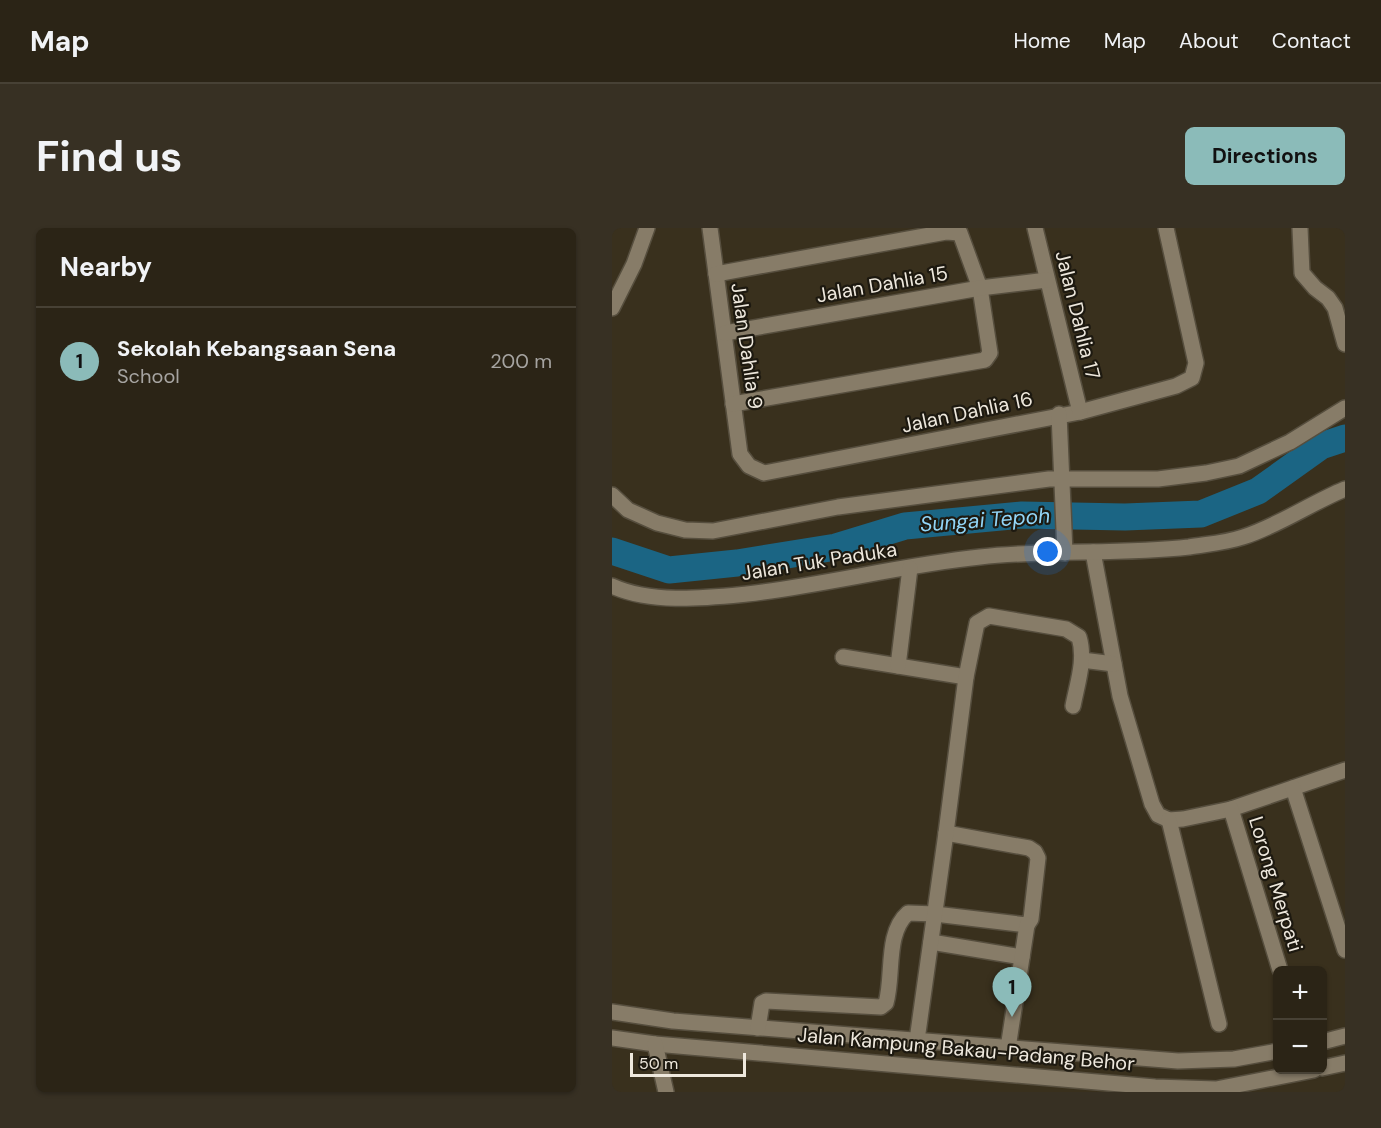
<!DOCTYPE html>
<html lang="en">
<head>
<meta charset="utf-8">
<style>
	:root { --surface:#2b2416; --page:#373023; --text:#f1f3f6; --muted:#a6a4a1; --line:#474135; --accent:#8bbbb9 }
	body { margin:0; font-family:"DM Sans",sans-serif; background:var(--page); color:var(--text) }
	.controls { position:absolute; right:18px; bottom:18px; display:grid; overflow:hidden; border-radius:9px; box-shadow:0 2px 4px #0004 }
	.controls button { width:54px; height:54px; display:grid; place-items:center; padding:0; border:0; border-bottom:2px solid var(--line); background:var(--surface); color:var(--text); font:30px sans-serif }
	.scale { position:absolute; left:18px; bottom:15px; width:116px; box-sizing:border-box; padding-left:6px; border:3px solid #eee8dd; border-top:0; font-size:16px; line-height:21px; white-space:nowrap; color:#eee8dd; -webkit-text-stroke:4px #1d1910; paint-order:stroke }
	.you { position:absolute; left:436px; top:324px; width:21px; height:21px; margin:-15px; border:4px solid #fff; border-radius:50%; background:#1a73e8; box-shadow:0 0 0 9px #1a73e833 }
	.badge { display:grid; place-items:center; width:39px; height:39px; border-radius:50%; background:var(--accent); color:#111; font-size:20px; font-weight:700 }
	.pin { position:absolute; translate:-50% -50px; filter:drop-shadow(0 2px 3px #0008) }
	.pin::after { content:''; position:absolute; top:32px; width:21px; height:18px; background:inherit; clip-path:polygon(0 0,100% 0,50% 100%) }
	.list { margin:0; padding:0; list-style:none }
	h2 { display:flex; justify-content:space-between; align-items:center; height:78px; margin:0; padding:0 24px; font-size:26px }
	h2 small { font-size:20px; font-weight:400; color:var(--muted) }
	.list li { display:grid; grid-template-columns:39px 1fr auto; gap:18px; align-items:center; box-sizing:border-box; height:108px; padding:0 24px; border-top:2px solid var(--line) }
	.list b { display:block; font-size:22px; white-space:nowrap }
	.list p { margin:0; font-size:20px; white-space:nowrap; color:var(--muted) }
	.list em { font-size:20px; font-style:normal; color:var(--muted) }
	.map { position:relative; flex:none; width:733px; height:864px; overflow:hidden; border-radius:9px }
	header { display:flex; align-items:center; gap:36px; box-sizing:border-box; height:84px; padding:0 30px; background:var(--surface); border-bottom:2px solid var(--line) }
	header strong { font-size:28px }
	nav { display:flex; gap:33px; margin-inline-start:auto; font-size:21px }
	.intro { display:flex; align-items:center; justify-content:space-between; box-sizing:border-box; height:144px; padding:0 36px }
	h1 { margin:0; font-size:42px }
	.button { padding:15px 27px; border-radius:9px; background:var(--accent); color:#111; font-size:21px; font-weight:700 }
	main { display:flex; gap:36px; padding:0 36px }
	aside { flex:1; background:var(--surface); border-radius:9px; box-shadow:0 2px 4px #0004 }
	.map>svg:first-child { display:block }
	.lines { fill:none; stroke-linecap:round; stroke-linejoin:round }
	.river { stroke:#1b6584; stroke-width:27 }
	.minor-casing { stroke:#564e3e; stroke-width:18 }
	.minor { stroke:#877c68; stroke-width:15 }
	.labels { text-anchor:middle; stroke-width:4.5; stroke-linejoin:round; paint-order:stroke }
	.street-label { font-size:20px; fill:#eee8dd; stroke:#1d1910 }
	.water-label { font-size:21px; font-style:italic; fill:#92d5f7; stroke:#1d1910 }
</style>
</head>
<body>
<header>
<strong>Map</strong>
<nav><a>Home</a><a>Map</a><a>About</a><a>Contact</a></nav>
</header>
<div class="intro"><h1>Find us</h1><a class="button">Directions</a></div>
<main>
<aside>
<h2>Nearby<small></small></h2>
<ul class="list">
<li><span class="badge">1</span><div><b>Sekolah Kebangsaan Sena</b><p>School</p></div><em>200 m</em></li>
</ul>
</aside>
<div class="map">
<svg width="733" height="864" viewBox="0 0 733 864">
	<rect width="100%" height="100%" fill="#39301d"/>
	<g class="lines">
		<polyline class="river" points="0,323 57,342 125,335 224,319 293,298 410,287 513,289 589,286 646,263 709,218 733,210"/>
		<defs>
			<g id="minor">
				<polyline points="98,0 128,226 137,238 152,245 468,184 564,158 580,150 584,135 554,0"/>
				<polyline points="423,0 468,184"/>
				<polyline points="688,0 690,45 703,60 716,70 723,80 733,116"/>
				<polyline points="104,46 334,4 348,5 368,60 378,125 373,132 121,176"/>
				<polyline points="0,80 22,36 35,0"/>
				<polyline points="113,105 368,60 435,52"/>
				<polyline points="447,186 453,325"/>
				<polyline points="0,267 16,282 45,295 73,302 101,303 226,279 437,251 546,251 594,245 627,238 678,214 733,180"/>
				<polyline points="481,324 508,468 540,576 546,587 557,592 571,591 619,581 733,542"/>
				<path d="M0,358C39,376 93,370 135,366C213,357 290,337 368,329C437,321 508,327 577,319C595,316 613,315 631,309C666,298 699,275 733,261"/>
				<polyline points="231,429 354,449"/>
				<polyline points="470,432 502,436"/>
				<polyline points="286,438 298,340"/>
				<polyline points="681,560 733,722"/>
				<polyline points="619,581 668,742"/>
				<polyline points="557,592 607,796"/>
				<polyline points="319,714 410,729"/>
				<polyline points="0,784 61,793 566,833 622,831 666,823"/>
				<path d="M146,800L150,775L154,773L269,779L274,775C282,747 273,705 296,685L323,686L415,697L419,691L426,630L423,624L417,620L334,605"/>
				<polyline points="0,810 43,816 543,859 604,861 702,842"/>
				<path d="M305,812L334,605L354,449L365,395L377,388L454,401L467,409C474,432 465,456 461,478"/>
				<polyline points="710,814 733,808"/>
				<polyline points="43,816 54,864"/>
				<polyline points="396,820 415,697"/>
				<polyline points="710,840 733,835"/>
			</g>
		</defs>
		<use href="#minor" class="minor-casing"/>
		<use href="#minor" class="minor"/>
	</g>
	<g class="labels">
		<g class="street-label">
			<text transform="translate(270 56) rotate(-10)" y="7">Jalan Dahlia 15</text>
			<text transform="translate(466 87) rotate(76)" y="7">Jalan Dahlia 17</text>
			<text transform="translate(135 118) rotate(82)" y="7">Jalan Dahlia 9</text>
			<text transform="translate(355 184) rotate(-12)" y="7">Jalan Dahlia 16</text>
			<text transform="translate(207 333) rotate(-9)" y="7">Jalan Tuk Paduka</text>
			<text transform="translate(664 656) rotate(73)" y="7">Lorong Merpati</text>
			<text transform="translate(354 821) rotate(5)" y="7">Jalan Kampung Bakau-Padang Behor</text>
		</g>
		<g class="water-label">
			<text transform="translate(373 292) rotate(-4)" y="7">Sungai Tepoh</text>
		</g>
	</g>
</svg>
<div class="controls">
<button>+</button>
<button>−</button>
</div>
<div class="scale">50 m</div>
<div class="you"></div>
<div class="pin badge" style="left:400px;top:789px">1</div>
</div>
</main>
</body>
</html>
